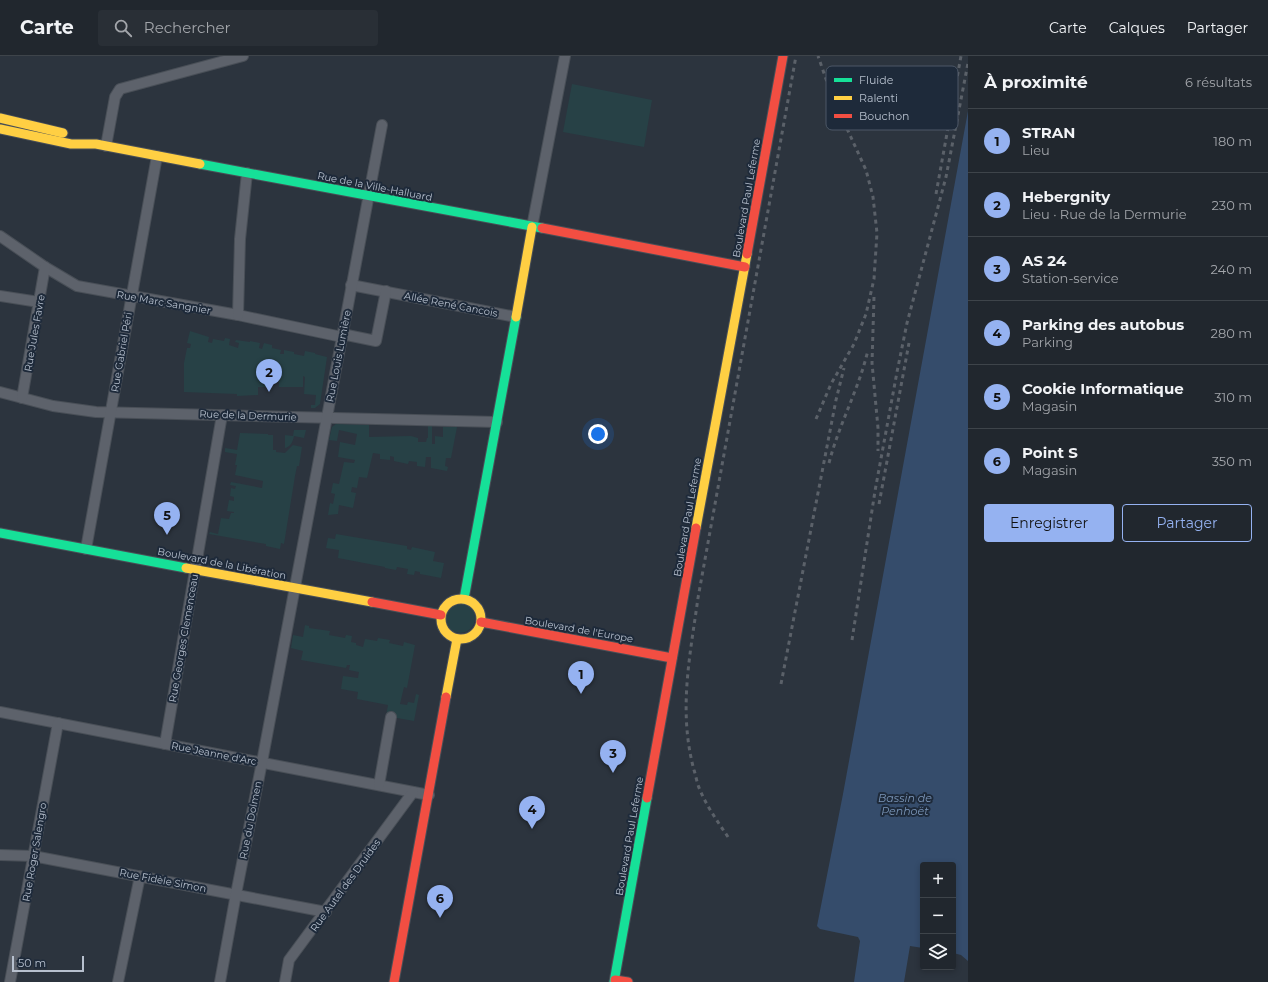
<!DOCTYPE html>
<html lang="fr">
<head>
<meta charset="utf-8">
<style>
	:root { --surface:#21272e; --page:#292f36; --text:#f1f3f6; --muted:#a2a5aa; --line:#3e444a; --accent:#95b2f1 }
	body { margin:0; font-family:Montserrat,sans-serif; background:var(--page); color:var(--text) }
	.controls { position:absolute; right:12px; bottom:12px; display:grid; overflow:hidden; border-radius:4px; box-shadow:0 2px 6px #0003 }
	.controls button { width:36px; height:36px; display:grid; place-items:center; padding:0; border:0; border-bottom:1px solid var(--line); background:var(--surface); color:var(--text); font:20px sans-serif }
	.scale { position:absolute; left:12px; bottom:10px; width:72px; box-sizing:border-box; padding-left:4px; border:2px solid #b7c0ce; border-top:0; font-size:11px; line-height:14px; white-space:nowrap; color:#b7c0ce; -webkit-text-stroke:3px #1e2a3a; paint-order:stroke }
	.you { position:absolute; left:598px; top:378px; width:14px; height:14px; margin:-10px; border:3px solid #fff; border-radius:50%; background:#1a73e8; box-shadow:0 0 0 6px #1a73e833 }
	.badge { display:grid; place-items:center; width:26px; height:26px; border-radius:50%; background:var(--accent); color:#111; font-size:13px; font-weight:700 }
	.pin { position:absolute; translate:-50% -33px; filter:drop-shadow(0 1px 2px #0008) }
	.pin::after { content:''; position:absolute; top:21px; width:14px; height:12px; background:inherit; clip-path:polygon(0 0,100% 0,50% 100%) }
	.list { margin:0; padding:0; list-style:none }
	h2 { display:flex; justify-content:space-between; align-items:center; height:52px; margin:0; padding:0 16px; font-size:17px }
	h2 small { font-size:13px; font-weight:400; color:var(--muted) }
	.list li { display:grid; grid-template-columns:26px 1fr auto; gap:12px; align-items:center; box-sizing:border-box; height:64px; padding:0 16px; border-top:1px solid var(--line) }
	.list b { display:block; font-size:15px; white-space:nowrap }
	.list p { margin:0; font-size:13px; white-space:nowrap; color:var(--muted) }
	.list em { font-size:13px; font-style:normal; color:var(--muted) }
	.actions { display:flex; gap:8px; padding:12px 16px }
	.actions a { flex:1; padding:9px 0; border:1px solid var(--accent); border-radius:4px; text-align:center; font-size:14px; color:var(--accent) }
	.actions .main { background:var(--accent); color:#111 }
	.icon { flex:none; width:22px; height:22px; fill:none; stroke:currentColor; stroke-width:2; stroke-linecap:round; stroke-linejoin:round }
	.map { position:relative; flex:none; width:968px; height:926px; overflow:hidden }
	header { display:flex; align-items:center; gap:24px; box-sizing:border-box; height:56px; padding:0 20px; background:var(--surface); border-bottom:1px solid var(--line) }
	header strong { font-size:19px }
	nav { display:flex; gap:22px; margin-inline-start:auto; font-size:14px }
	.search { width:280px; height:36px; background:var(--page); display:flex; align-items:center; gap:10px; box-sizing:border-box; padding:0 14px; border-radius:4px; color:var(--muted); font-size:15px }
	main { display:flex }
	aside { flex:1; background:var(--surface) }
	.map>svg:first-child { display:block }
	.green { fill:#274146 }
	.water { fill:#354c6b }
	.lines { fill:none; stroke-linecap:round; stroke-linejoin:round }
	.street-casing { stroke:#494f57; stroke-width:12 }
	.fast-casing { stroke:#494f57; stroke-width:11 }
	.slow-casing { stroke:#494f57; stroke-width:11 }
	.jam-casing { stroke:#494f57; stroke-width:11 }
	.street { stroke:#5d626b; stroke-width:10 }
	.fast { stroke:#16e098; stroke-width:9 }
	.slow { stroke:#ffcf43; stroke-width:9 }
	.jam { stroke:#f24e42; stroke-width:9 }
	.rail { stroke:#5b6169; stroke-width:3; stroke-dasharray:4 4; stroke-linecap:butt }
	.labels { text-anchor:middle; stroke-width:4; stroke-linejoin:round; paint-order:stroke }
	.street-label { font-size:10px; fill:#b7c0ce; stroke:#1e2a3a }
	.water-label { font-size:11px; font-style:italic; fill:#7b96b9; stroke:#1e2a3a }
	.key { fill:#1e2a3a; stroke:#4c5766; stroke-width:1 }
	.key-label { font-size:11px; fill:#b7c0ce }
</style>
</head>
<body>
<header>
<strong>Carte</strong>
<div class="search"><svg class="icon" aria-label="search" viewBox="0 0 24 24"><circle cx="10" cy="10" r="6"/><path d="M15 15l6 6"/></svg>Rechercher</div>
<nav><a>Carte</a><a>Calques</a><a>Partager</a></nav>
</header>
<main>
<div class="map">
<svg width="968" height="926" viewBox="0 0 968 926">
	<rect width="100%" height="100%" fill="#2c343e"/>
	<g class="green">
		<polygon points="572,28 652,44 644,91 563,76"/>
		<polygon points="190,275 209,281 208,286 212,287 213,283 224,285 225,282 230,283 229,289 238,292 239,287 235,286 236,284 250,286 250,285 260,287 259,292 262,293 264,287 272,289 272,292 281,294 280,298 284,298 284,294 294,296 294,298 304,300 305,295 315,297 315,298 327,301 320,348 315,352 311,352 311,349 315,349 316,339 304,338 305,321 303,320 303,331 279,331 279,320 268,320 267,331 258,331 258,339 237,340 237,338 184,336 184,307 187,292 190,292 191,288 187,287"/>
		<polygon points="336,368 369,369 369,381 411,380 418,382 418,386 426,386 427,382 428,382 428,370 432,370 432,388 435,388 435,380 443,381 443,371 457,371 451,402 446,402 445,410 448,411 447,415 431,412 431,401 426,401 425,411 417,410 417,406 409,405 408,408 394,405 394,401 390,400 390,404 380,403 380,398 373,397 367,422 359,421 357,432 352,431 351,436 356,437 353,452 339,449 338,458 328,459 330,447 333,448 335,438 331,437 333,427 339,428 344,406 354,407 355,404 338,401 340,386 355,389 357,378 339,374 337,385 329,384 332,371"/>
		<path d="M294,374H306L304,382L294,380C293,386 290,391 285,392V379L293,380Z"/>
		<polygon points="240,377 268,378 268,379 273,379 273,394 276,394 276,396 285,397 293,389 302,391 299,410 297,410 295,420 284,488 281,487 280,493 266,490 266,488 209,478 210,476 218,478 221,462 229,463 231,457 234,457 234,456 227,455 229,444 234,445 234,441 230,440 231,432 235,433 236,430 230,429 231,426 262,432 263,425 235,419 237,409 235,409 237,398 225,396 225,392 237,394"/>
		<polygon points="336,478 407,490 407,493 411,494 412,491 435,496 433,505 444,507 441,522 420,518 420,516 415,515 414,519 407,518 408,513 397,511 396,514 385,512 385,511 338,502 339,494 326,492 328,482 335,483"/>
		<circle cx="460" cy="562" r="15"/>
		<polygon points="305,569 309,570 309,572 330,575 329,579 345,582 346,579 352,580 351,586 356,587 356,589 363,591 365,583 377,585 378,582 390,584 389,587 403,590 404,586 415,589 407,632 404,631 400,648 407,649 408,646 414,647 416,638 419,639 414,665 386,660 388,649 357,643 358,636 341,633 343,620 358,622 359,616 349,614 350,609 347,609 346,612 301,604 303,595 291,592 293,579 303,581"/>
	</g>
	<polygon class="water" points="968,55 968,905 961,899 953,897 953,809 923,809 923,892 910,890 904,926 854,926 860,885 858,881 820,873 817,870 843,738"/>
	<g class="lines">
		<defs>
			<g id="street">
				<polyline points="106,90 115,41 120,33 243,0"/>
				<polyline points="532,171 565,0"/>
				<polyline points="0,180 45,211 77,230 238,259 342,281"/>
				<polyline points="351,229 516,261"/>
				<polyline points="0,240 39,246"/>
				<polyline points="238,259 240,183 247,117"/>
				<polyline points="342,278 376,285 386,235"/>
				<polyline points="0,336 53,350 96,356 497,366"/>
				<polyline points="22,342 45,211"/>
				<polyline points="86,493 157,100"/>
				<polyline points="0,656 429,739"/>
				<polyline points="165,688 222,359"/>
				<polyline points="379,729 391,661"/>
				<polyline points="0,799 33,800 326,856"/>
				<polyline points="10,926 58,667"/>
				<polyline points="118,926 140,820"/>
				<polyline points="220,926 236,838 262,706 382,69"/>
				<polyline points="285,926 289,904 413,736"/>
			</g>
			<g id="fast">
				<polyline points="200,108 542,172"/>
				<polyline points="0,477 186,512"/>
				<polyline points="464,543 516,261"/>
				<polyline points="614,926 647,742"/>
			</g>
			<g id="slow">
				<polyline points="0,62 63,77"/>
				<polyline points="0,73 71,88 96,88 200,108"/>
				<polyline points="516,261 532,171"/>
				<polyline points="696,472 747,198"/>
				<polyline points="186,512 372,546"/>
				<circle cx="461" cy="563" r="20"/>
				<polyline points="446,641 457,583"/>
			</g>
			<g id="jam">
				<polyline points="542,172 745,211"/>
				<polyline points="747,198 783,0"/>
				<polyline points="372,546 441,559"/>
				<polyline points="481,566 672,602"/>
				<polyline points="647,742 696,472"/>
				<polyline points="615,924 628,926"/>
				<polyline points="394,926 446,641"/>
			</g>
		</defs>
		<use href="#street" class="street-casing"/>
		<use href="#fast" class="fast-casing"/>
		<use href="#slow" class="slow-casing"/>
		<use href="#jam" class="jam-casing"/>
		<use href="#street" class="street"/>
		<use href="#fast" class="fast"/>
		<use href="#slow" class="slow"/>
		<use href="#jam" class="jam"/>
		<g class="rail">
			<polyline points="936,138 961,0"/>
			<polyline points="874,241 872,307 878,372 878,395"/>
			<polyline points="816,363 831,328 854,288 866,258 874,223 877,177 873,141 866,114 832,40 818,0"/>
			<path d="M829,407C839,368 859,333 868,294"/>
			<polyline points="879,448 909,287"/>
			<polyline points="852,584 875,435 897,316 907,267 946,121 968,7"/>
			<polyline points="781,628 836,344 844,312"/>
			<path d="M728,781C718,766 707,751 700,734C697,728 696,720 694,714C678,655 690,600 698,542L796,0"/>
		</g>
	</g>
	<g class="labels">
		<g class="street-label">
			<text transform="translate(375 130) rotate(11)" y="4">Rue de la Ville-Halluard</text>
			<text transform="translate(746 142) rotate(-80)" y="4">Boulevard Paul Leferme</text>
			<text transform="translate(164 246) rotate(10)" y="4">Rue Marc Sangnier</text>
			<text transform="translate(451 248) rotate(11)" y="4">Allée René Cancois</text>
			<text transform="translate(34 277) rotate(-80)" y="4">Rue Jules Favre</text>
			<text transform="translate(121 296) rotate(-80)" y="4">Rue Gabriel Péri</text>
			<text transform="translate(338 300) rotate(-79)" y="4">Rue Louis Lumière</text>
			<text transform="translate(248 359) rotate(2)" y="4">Rue de la Dermurie</text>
			<text transform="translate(687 461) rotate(-80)" y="4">Boulevard Paul Leferme</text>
			<text transform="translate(222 507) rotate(11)" y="4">Boulevard de la Libération</text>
			<text transform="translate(579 573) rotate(10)" y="4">Boulevard de l'Europe</text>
			<text transform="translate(183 582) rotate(-80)" y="4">Rue Georges Clemenceau</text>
			<text transform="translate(214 697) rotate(11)" y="4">Rue Jeanne d'Arc</text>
			<text transform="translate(250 764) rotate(-79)" y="4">Rue du Dolmen</text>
			<text transform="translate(629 780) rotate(-80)" y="4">Boulevard Paul Leferme</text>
			<text transform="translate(34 796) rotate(-80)" y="4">Rue Roger Salengro</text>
			<text transform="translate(163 824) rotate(11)" y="4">Rue Fidèle Simon</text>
			<text transform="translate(345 829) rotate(-54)" y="4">Rue Autel des Druides</text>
		</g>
		<g class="water-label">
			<text x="905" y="746">Bassin de<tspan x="905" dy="13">Penhoët</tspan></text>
		</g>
	</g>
	<rect x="826" y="10" width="132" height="64" rx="6" class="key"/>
	<rect x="834" y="22" width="18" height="4" fill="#16e098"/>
	<rect x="834" y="40" width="18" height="4" fill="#ffcf43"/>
	<rect x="834" y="58" width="18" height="4" fill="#f24e42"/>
	<g class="key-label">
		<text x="859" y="28">Fluide</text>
		<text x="859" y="46">Ralenti</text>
		<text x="859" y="64">Bouchon</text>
	</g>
</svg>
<div class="controls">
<button>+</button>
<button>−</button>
<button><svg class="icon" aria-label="layers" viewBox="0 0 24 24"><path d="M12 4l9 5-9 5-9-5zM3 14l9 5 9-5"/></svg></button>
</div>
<div class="scale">50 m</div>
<div class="you"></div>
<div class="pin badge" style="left:581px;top:638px">1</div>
<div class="pin badge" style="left:269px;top:336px">2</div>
<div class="pin badge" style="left:613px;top:717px">3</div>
<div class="pin badge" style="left:532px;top:773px">4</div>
<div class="pin badge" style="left:167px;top:479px">5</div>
<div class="pin badge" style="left:440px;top:862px">6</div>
</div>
<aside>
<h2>À proximité<small>6 résultats</small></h2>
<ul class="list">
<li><span class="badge">1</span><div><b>STRAN</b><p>Lieu</p></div><em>180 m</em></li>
<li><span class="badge">2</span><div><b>Hebergnity</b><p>Lieu · Rue de la Dermurie</p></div><em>230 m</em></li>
<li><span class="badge">3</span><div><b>AS 24</b><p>Station-service</p></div><em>240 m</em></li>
<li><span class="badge">4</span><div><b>Parking des autobus</b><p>Parking</p></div><em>280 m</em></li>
<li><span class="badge">5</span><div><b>Cookie Informatique</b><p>Magasin</p></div><em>310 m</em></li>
<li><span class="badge">6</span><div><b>Point S</b><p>Magasin</p></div><em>350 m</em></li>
</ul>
<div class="actions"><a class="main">Enregistrer</a><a>Partager</a></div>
</aside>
</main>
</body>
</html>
